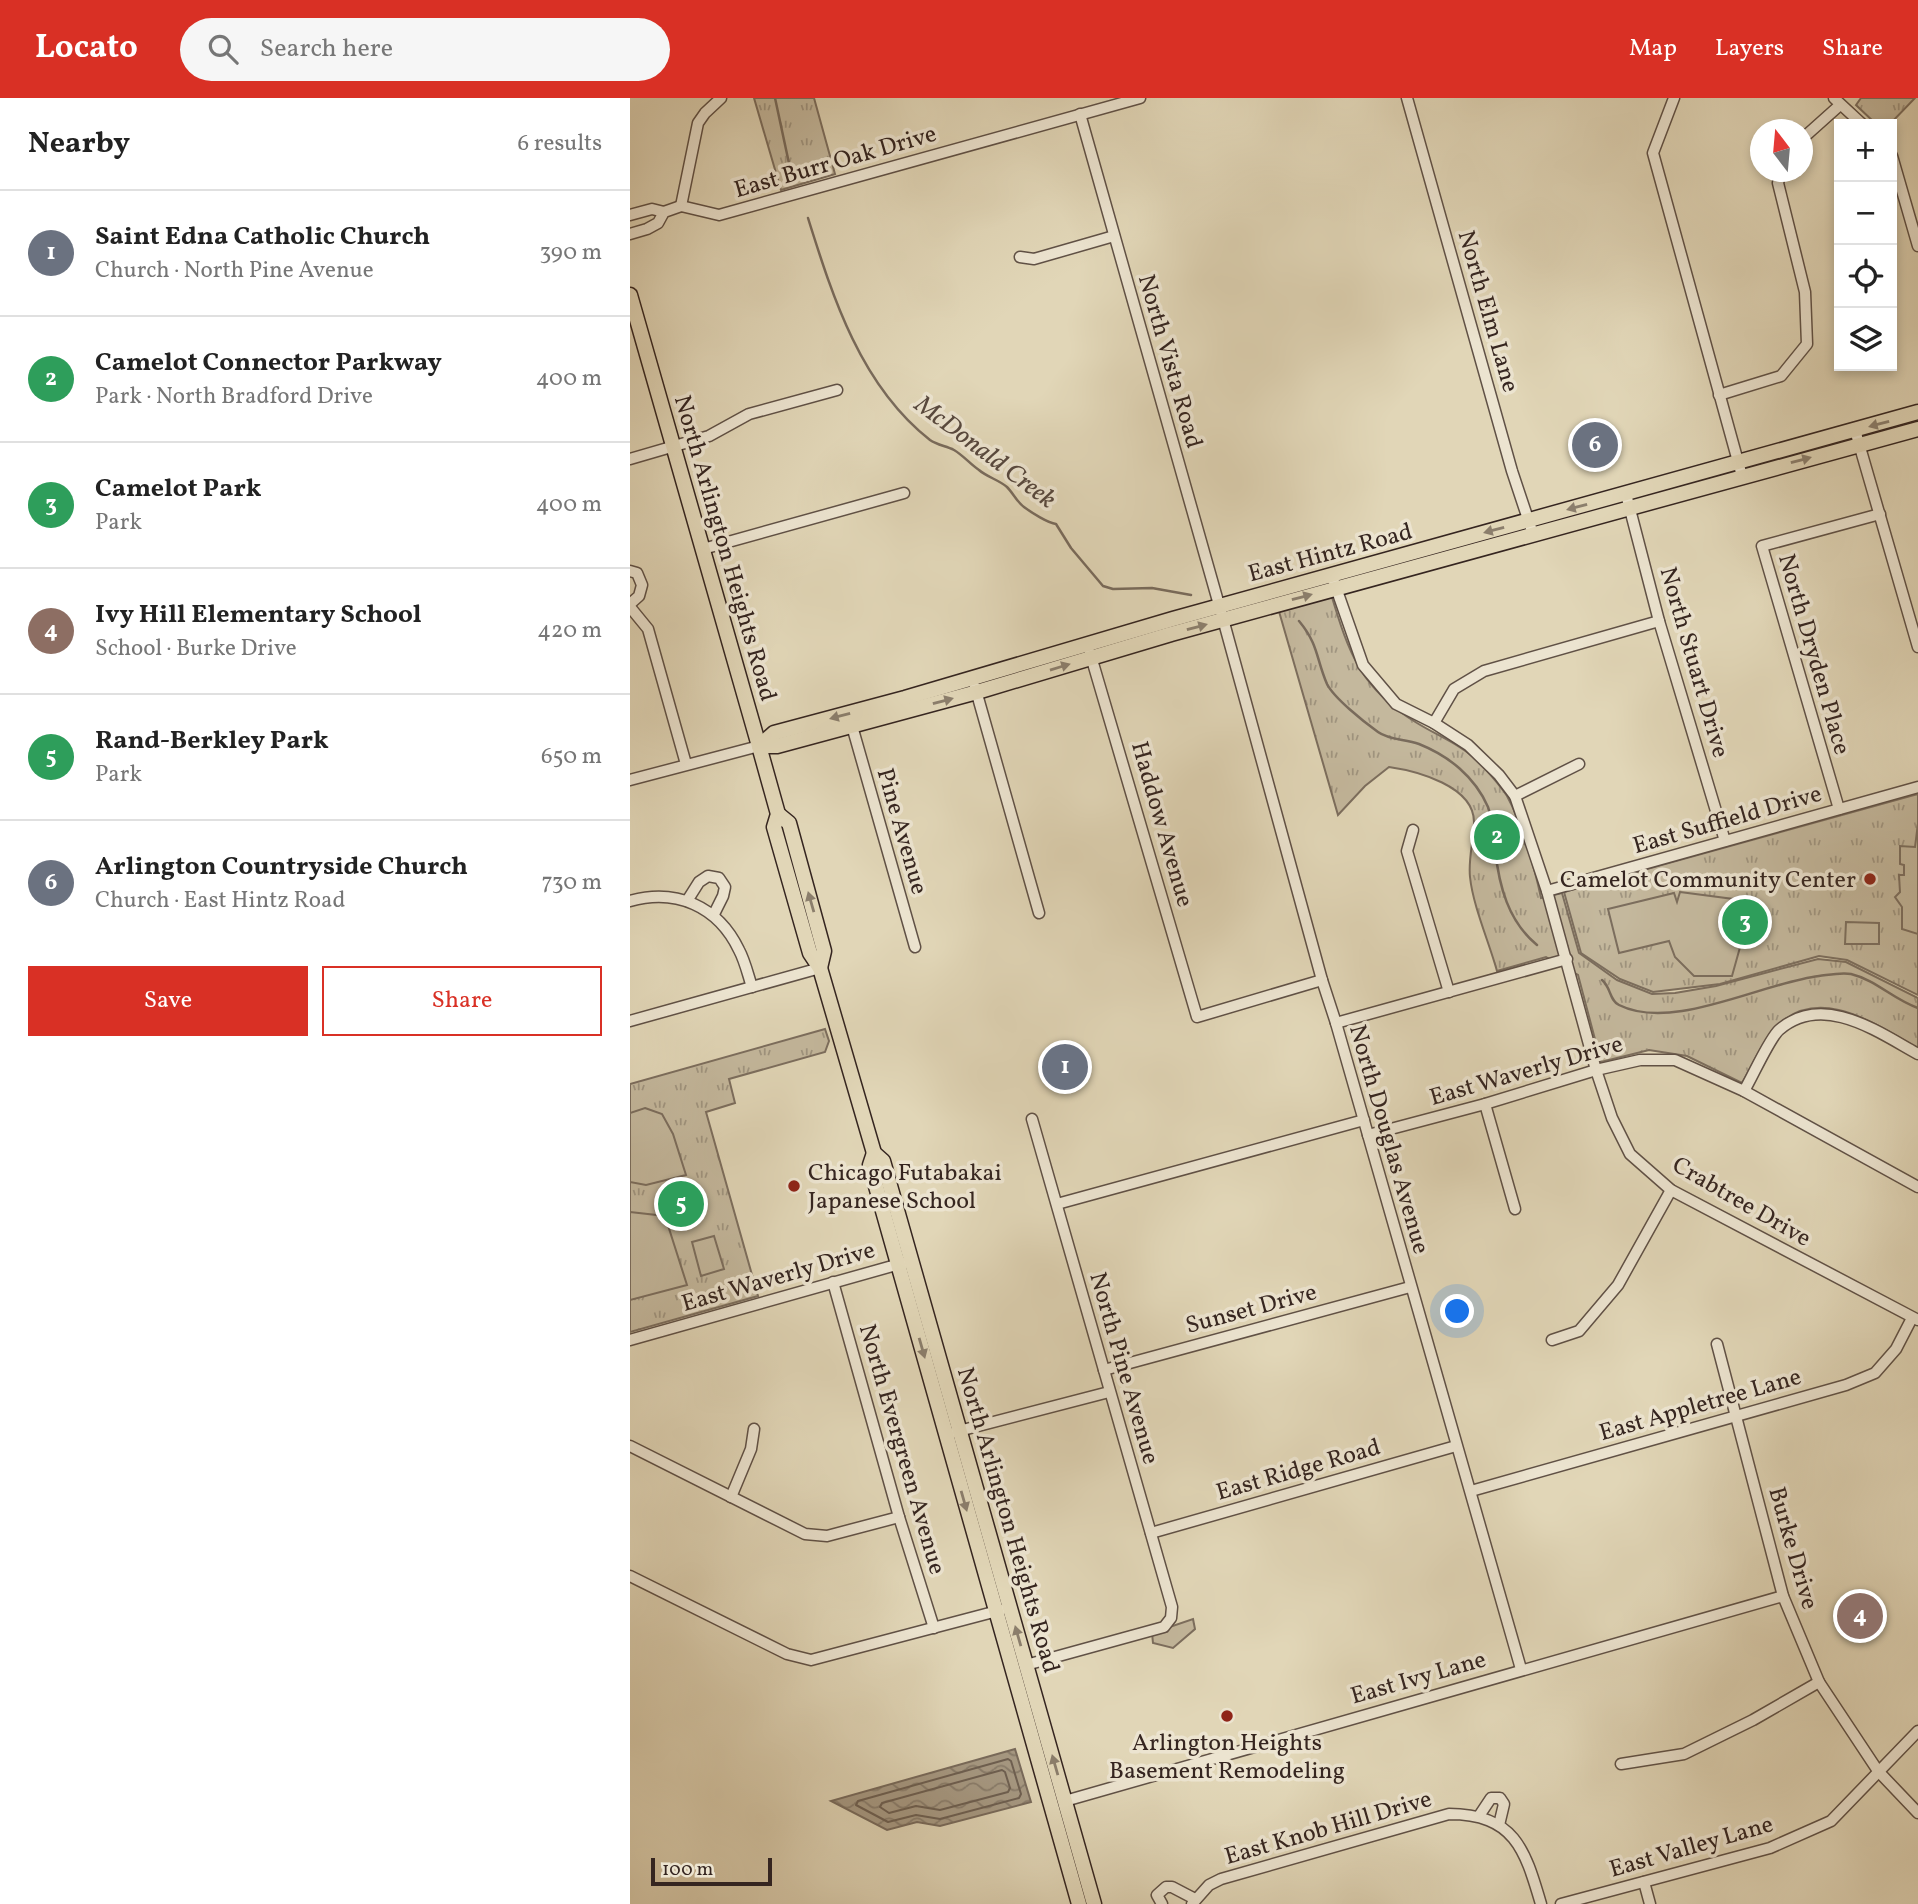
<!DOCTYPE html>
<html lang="en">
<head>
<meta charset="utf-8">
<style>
	:root { --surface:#fff; --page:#f6f6f6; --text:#222; --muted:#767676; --line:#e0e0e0; --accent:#d93025 }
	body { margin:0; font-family:Vollkorn,serif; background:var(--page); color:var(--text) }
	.controls { position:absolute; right:21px; top:21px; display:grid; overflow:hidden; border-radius:0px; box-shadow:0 4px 10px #0003 }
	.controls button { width:63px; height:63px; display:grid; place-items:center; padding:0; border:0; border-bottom:2px solid var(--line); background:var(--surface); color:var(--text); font:35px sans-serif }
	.compass { position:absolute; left:1120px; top:21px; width:63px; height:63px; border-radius:50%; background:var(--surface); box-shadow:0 4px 10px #0003; rotate:344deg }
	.scale { position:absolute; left:21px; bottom:18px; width:121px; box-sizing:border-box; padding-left:7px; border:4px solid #352520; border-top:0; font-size:19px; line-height:24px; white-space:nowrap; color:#352520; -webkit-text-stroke:5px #ece4d0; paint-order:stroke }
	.you { position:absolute; left:828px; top:1214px; width:24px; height:24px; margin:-18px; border:5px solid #fff; border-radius:50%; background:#1a73e8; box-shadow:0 0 0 10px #1a73e833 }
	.badge { display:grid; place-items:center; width:46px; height:46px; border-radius:50%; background:var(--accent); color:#fff; font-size:23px; font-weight:700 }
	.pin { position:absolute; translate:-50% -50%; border:4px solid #fff; box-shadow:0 2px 7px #0006 }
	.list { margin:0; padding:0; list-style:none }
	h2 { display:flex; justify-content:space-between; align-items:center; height:91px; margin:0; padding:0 28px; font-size:30px }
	h2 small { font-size:23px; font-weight:400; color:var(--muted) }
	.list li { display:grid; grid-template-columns:46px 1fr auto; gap:21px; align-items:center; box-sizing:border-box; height:126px; padding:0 28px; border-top:2px solid var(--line) }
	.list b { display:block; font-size:26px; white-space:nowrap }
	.list p { margin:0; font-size:23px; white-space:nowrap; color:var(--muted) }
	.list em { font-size:23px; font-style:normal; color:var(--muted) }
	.actions { display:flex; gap:14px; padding:21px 28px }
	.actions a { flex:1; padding:16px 0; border:2px solid var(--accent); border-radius:0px; text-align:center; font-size:24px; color:var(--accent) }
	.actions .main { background:var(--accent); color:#fff }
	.icon { flex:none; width:38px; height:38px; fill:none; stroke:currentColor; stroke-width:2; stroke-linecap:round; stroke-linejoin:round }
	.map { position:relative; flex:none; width:1288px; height:1806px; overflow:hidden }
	header { display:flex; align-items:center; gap:42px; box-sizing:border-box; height:98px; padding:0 35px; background:var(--accent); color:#fff }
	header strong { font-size:33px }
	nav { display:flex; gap:38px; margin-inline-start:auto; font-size:24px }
	.search { width:490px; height:63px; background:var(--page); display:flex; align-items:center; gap:18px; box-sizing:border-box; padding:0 24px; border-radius:38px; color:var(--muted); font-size:26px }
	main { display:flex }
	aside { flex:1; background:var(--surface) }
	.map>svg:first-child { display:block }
	.grass { fill:url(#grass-tufts); stroke:#7c6e5e; stroke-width:2 }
	.garden { fill:#c4b89d; stroke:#7c6e5e; stroke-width:2 }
	.water { fill:url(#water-waves); stroke:#796b5c; stroke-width:2 }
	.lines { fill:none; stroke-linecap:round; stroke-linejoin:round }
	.shore { stroke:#6e6052; stroke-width:2 }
	.stream { stroke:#796b5c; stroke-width:2.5 }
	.minor-casing { stroke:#605146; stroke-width:13 }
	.major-casing { stroke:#352520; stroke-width:17 }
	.minor { stroke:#ece4d0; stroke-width:10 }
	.major { stroke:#e1d6b7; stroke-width:14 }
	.oneway { fill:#8b7e6c }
	.poi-dot { fill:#8f2418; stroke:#ece4d0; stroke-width:2.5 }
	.labels { text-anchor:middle; stroke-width:7; stroke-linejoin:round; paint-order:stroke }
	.street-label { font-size:24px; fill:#352520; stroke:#ece4d0 }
	.poi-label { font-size:24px; fill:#352520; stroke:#ece4d0; text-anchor:end }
	.water-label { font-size:26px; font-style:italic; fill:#57483e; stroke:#ece4d0 }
</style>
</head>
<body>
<header>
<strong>Locato</strong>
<div class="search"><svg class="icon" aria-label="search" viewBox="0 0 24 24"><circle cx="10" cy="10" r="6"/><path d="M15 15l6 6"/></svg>Search here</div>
<nav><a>Map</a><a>Layers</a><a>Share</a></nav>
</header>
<main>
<aside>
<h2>Nearby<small>6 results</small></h2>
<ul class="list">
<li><span class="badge" style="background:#6b7280">1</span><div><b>Saint Edna Catholic Church</b><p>Church · North Pine Avenue</p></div><em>390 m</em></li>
<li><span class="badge" style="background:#2e9e5b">2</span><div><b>Camelot Connector Parkway</b><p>Park · North Bradford Drive</p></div><em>400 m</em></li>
<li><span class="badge" style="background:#2e9e5b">3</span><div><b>Camelot Park</b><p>Park</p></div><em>400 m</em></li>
<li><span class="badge" style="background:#8d6e63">4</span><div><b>Ivy Hill Elementary School</b><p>School · Burke Drive</p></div><em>420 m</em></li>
<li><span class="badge" style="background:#2e9e5b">5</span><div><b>Rand-Berkley Park</b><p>Park</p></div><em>650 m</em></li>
<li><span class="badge" style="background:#6b7280">6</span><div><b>Arlington Countryside Church</b><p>Church · East Hintz Road</p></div><em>730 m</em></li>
</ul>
<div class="actions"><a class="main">Save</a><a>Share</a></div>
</aside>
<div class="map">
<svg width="1288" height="1806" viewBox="0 0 1288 1806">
	<defs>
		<pattern id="grass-tufts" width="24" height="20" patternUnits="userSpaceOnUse" patternTransform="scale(1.75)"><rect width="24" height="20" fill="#c4b89d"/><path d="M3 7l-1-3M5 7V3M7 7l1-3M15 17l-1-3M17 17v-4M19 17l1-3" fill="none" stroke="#a09580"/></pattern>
		<pattern id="water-waves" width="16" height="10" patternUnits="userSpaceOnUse" patternTransform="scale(1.75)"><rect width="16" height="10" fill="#a79a84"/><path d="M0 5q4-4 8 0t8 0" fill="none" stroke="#897d6c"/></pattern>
	</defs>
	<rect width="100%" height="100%" fill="#e1d6b7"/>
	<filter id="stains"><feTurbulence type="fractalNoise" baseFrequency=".00286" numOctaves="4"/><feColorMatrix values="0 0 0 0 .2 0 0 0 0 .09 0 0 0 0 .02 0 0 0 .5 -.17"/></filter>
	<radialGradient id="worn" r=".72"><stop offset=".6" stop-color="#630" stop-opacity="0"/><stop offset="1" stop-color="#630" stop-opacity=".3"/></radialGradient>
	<g class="grass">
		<polygon points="124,0 184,0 205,76 151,92"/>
		<polygon points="1231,0 1285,0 1260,26 1246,26 1226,7"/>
		<path d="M701,496C719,556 731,591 787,625C808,638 832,647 850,665C859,675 870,687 877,698C891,723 905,771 911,800L932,795L949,855L987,882L1022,896L1045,895L1086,888L1188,861L1216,864L1288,900V950C1246,927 1189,885 1146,929C1133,942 1122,968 1112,985L1057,958L1019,952L971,964L948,877L916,859L867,873C859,844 843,808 840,779C838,760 844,742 844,724C844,688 787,673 759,669L735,688L708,717L648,510Z"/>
		<polygon points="1288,696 1288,897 1217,862 1189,858 1090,886 1023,894 990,881 951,855 934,794"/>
		<polygon points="195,931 199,943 195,954 99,981 105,1005 76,1014 128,1198 0,1234 0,986"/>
		<polygon points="563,1521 565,1531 543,1550 523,1545 522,1535"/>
	</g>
	<g class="garden">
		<polygon points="1288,725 1288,836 1272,831 1272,809 1265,799 1270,794 1269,777 1274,777 1274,767 1270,766 1270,748 1285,749"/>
		<polygon points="1050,794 1111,802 1117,813 1114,835 1102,878 1064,878 1045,859 1039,843 989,855 978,811 1044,795 1047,804"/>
		<polygon points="1216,824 1249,825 1249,846 1215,846"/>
		<polygon points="15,1010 32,1016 43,1036 56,1077 16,1087 0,1084 0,1015"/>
		<polygon points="0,1114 35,1118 57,1187 0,1202"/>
		<polygon points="84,1138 94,1171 71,1178 62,1144"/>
	</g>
	<polygon class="water" points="385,1651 401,1704 310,1728 287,1724 257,1732 201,1703"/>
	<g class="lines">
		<g class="shore">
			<polygon points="378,1661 381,1663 391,1696 389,1700 310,1721 286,1717 258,1724 226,1707 228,1703"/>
			<polygon points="372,1672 375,1674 380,1690 378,1694 310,1712 286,1708 259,1715 250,1709 252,1705"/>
		</g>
		<g class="stream">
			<polyline points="145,0 160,70"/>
			<path d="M178,120C203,200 231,288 300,342C307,347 316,348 324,352C334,358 340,366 349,372C357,379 369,382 377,389C383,395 387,404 394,409C402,415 418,425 426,426L441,450L473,488L483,491L522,490L561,497"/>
			<path d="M669,523C689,547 686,561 697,586C704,600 734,624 748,634C759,642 775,641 789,646C819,658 845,679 858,709C863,723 864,737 865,751C869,788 878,823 907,847"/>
			<path d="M972,882C981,889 979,902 989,907C1043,934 1131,885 1189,878C1198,877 1211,874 1221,876C1246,882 1264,902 1288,910"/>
		</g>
		<defs>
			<g id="minor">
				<polyline points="777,0 882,373 903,436"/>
				<polyline points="1044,0 1023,55 1112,378"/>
				<polyline points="1204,0 1232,26"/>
				<polyline points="450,16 593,521 692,882 706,925 891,1571"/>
				<polyline points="1172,41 1210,7"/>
				<polyline points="1262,58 1288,148"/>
				<polyline points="51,108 68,25 75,15 91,0"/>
				<polyline points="0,117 22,111 34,114"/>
				<polyline points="0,136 17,131 28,125 34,114 51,108 89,117 510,0"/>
				<polyline points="390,159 404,161 484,138"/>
				<polyline points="1089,297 1151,278 1177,246 1175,194 1148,85 1151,74"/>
				<polyline points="1225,332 1288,549"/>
				<polyline points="0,361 79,338 119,316 207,292"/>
				<polyline points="996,396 1029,523 1095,743"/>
				<polyline points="73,451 274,395"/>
				<polyline points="0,473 7,475 12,487 9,498 0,506"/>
				<polyline points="704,484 733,567 766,606 804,625 838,647 869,677 885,698 917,793 966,972 982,1020 1000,1056 1041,1092 1288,1222"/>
				<polyline points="0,509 18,531 56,666"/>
				<polyline points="460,555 567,919 692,882"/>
				<polyline points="345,589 409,815"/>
				<polyline points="804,625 824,591 854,573 1029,523"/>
				<polyline points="222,628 285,849"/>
				<polyline points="0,682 129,648"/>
				<polyline points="885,698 949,666"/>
				<polyline points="1209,711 1132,448 1250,416"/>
				<polyline points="783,732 777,753 819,894"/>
				<polyline points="917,793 1288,689"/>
				<path d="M0,803C46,790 88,808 109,852C115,863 118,877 122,889"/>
				<polyline points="57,803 69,784 78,778 89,780 95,789 93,798 84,816"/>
				<polyline points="0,923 190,870"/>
				<polyline points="706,925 937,861"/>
				<path d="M1114,993C1122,980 1139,941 1149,932C1193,894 1248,934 1288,956"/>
				<polyline points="855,1006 885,1111"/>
				<polyline points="738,1037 855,1006 966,972 1010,962 1045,962 1114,993 1288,1089"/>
				<polyline points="427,1106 734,1022"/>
				<polyline points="203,1184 269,1419 304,1530"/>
				<polyline points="0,1242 273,1165"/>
				<polyline points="922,1242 949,1233 988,1187 1041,1092"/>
				<polyline points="1087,1246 1153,1498 1189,1584 1248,1673 1288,1715"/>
				<polyline points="474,1272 780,1189"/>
				<polyline points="325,1334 479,1294"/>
				<polyline points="0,1348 175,1436 197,1438 269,1419"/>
				<polyline points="841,1393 1216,1287 1245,1275 1266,1251 1282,1220"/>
				<polyline points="101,1399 121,1351 124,1331"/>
				<polyline points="521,1435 826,1348"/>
				<polyline points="0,1478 157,1556 181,1562 371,1512"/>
				<polyline points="396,1567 534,1529 541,1520 542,1509 402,1021"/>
				<polyline points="991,1666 1054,1656 1123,1622 1189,1584"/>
				<polyline points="435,1703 1153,1498"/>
				<polyline points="849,1718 861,1700 870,1700 874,1706 869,1727"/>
				<polyline points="1014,1784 1020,1806"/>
				<polyline points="532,1806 527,1797 536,1789 542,1789 565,1801"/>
				<path d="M562,1806L579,1787L591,1781L819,1716C885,1716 895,1752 911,1806"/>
				<polyline points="931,1806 1140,1750 1201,1723 1288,1633"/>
			</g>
			<g id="major">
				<polyline points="0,197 129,648 148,716 144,729 180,855 190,870 244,1055 253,1063 464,1806"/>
				<polyline points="129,648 144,635 275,600 543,521 1288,314"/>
				<polyline points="129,648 147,648 347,594 541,536 1288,331"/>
				<polyline points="148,716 159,725 194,853 190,870"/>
				<polyline points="244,1055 240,1067 449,1806"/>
			</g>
		</defs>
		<use href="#minor" class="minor-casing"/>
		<use href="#major" class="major-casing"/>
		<use href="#minor" class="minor"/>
		<use href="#major" class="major"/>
	</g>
	<defs><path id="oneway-solid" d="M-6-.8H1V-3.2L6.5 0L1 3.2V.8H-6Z" transform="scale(1.75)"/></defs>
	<g class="oneway">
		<use href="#oneway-solid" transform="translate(1249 326) rotate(165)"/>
		<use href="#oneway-solid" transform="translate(1171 362) rotate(-15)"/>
		<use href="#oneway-solid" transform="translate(947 409) rotate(165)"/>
		<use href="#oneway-solid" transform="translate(864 432) rotate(165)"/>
		<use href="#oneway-solid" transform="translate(672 499) rotate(-15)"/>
		<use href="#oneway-solid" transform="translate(567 529) rotate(-15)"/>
		<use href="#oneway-solid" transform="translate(430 569) rotate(-17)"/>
		<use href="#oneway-solid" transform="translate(313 603) rotate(-15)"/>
		<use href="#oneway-solid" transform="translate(210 618) rotate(165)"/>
		<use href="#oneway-solid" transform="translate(181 804) rotate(-106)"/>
		<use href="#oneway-solid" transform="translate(292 1250) rotate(74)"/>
		<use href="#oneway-solid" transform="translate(334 1403) rotate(74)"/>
		<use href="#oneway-solid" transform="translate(388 1538) rotate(-106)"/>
		<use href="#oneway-solid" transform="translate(425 1667) rotate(-106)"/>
	</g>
	<g class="poi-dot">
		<circle cx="1240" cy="781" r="7"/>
		<circle cx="164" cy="1088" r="7"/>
		<circle cx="597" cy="1618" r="7"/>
	</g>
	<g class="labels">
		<g class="street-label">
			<text transform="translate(205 63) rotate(-16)" y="8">East Burr Oak Drive</text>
			<text transform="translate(859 213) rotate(74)" y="8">North Elm Lane</text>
			<text transform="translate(541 263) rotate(74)" y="8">North Vista Road</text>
			<text transform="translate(96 450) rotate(74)" y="8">North Arlington Heights Road</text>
			<text transform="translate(700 454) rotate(-15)" y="8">East Hintz Road</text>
			<text transform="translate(1185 556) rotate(74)" y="8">North Dryden Place</text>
			<text transform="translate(1065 564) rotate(74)" y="8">North Stuart Drive</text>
			<text transform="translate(1097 721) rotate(-16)" y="8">East Suffield Drive</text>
			<text transform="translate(533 726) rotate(74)" y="8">Haddow Avenue</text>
			<text transform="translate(273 733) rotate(74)" y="8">Pine Avenue</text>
			<text transform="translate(896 972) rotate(-16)" y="8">East Waverly Drive</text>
			<text transform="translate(760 1041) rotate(74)" y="8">North Douglas Avenue</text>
			<text transform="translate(1112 1103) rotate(30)" y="8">Crabtree Drive</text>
			<text transform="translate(148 1178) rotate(-16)" y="8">East Waverly Drive</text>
			<text transform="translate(621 1210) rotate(-15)" y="8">Sunset Drive</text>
			<text transform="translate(495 1270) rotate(74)" y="8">North Pine Avenue</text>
			<text transform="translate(1070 1306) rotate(-16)" y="8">East Appletree Lane</text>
			<text transform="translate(273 1351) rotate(74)" y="8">North Evergreen Avenue</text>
			<text transform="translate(668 1371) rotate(-16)" y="8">East Ridge Road</text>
			<text transform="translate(379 1422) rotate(74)" y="8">North Arlington Heights Road</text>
			<text transform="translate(1164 1450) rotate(74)" y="8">Burke Drive</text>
			<text transform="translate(788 1579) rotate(-16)" y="8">East Ivy Lane</text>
			<text transform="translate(698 1729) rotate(-16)" y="8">East Knob Hill Drive</text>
			<text transform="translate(1061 1748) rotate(-16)" y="8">East Valley Lane</text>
		</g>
		<g class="poi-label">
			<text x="1226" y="789">Camelot Community Center</text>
			<text x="178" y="1082" text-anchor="start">Chicago Futabakai<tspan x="178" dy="28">Japanese School</tspan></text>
			<text x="597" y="1652" text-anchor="middle">Arlington Heights<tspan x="597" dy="28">Basement Remodeling</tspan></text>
		</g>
		<g class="water-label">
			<text transform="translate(356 353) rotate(37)" y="9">McDonald Creek</text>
		</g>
	</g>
	<rect width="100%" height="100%" filter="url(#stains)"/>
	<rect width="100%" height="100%" fill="url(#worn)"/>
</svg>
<div class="controls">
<button>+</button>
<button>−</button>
<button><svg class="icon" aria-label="locate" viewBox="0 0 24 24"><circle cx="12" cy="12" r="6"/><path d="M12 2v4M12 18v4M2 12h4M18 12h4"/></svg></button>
<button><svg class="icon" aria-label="layers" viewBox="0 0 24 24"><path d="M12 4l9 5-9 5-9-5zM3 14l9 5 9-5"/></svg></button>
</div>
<svg class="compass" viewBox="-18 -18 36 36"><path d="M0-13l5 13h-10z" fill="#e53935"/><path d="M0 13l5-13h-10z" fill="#767676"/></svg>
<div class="scale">100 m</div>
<div class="you"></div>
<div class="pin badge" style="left:435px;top:969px;background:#6b7280">1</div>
<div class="pin badge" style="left:867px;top:739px;background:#2e9e5b">2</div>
<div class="pin badge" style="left:1115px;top:824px;background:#2e9e5b">3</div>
<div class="pin badge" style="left:1230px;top:1518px;background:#8d6e63">4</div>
<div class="pin badge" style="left:51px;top:1106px;background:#2e9e5b">5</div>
<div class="pin badge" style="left:965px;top:347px;background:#6b7280">6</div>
</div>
</main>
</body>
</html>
